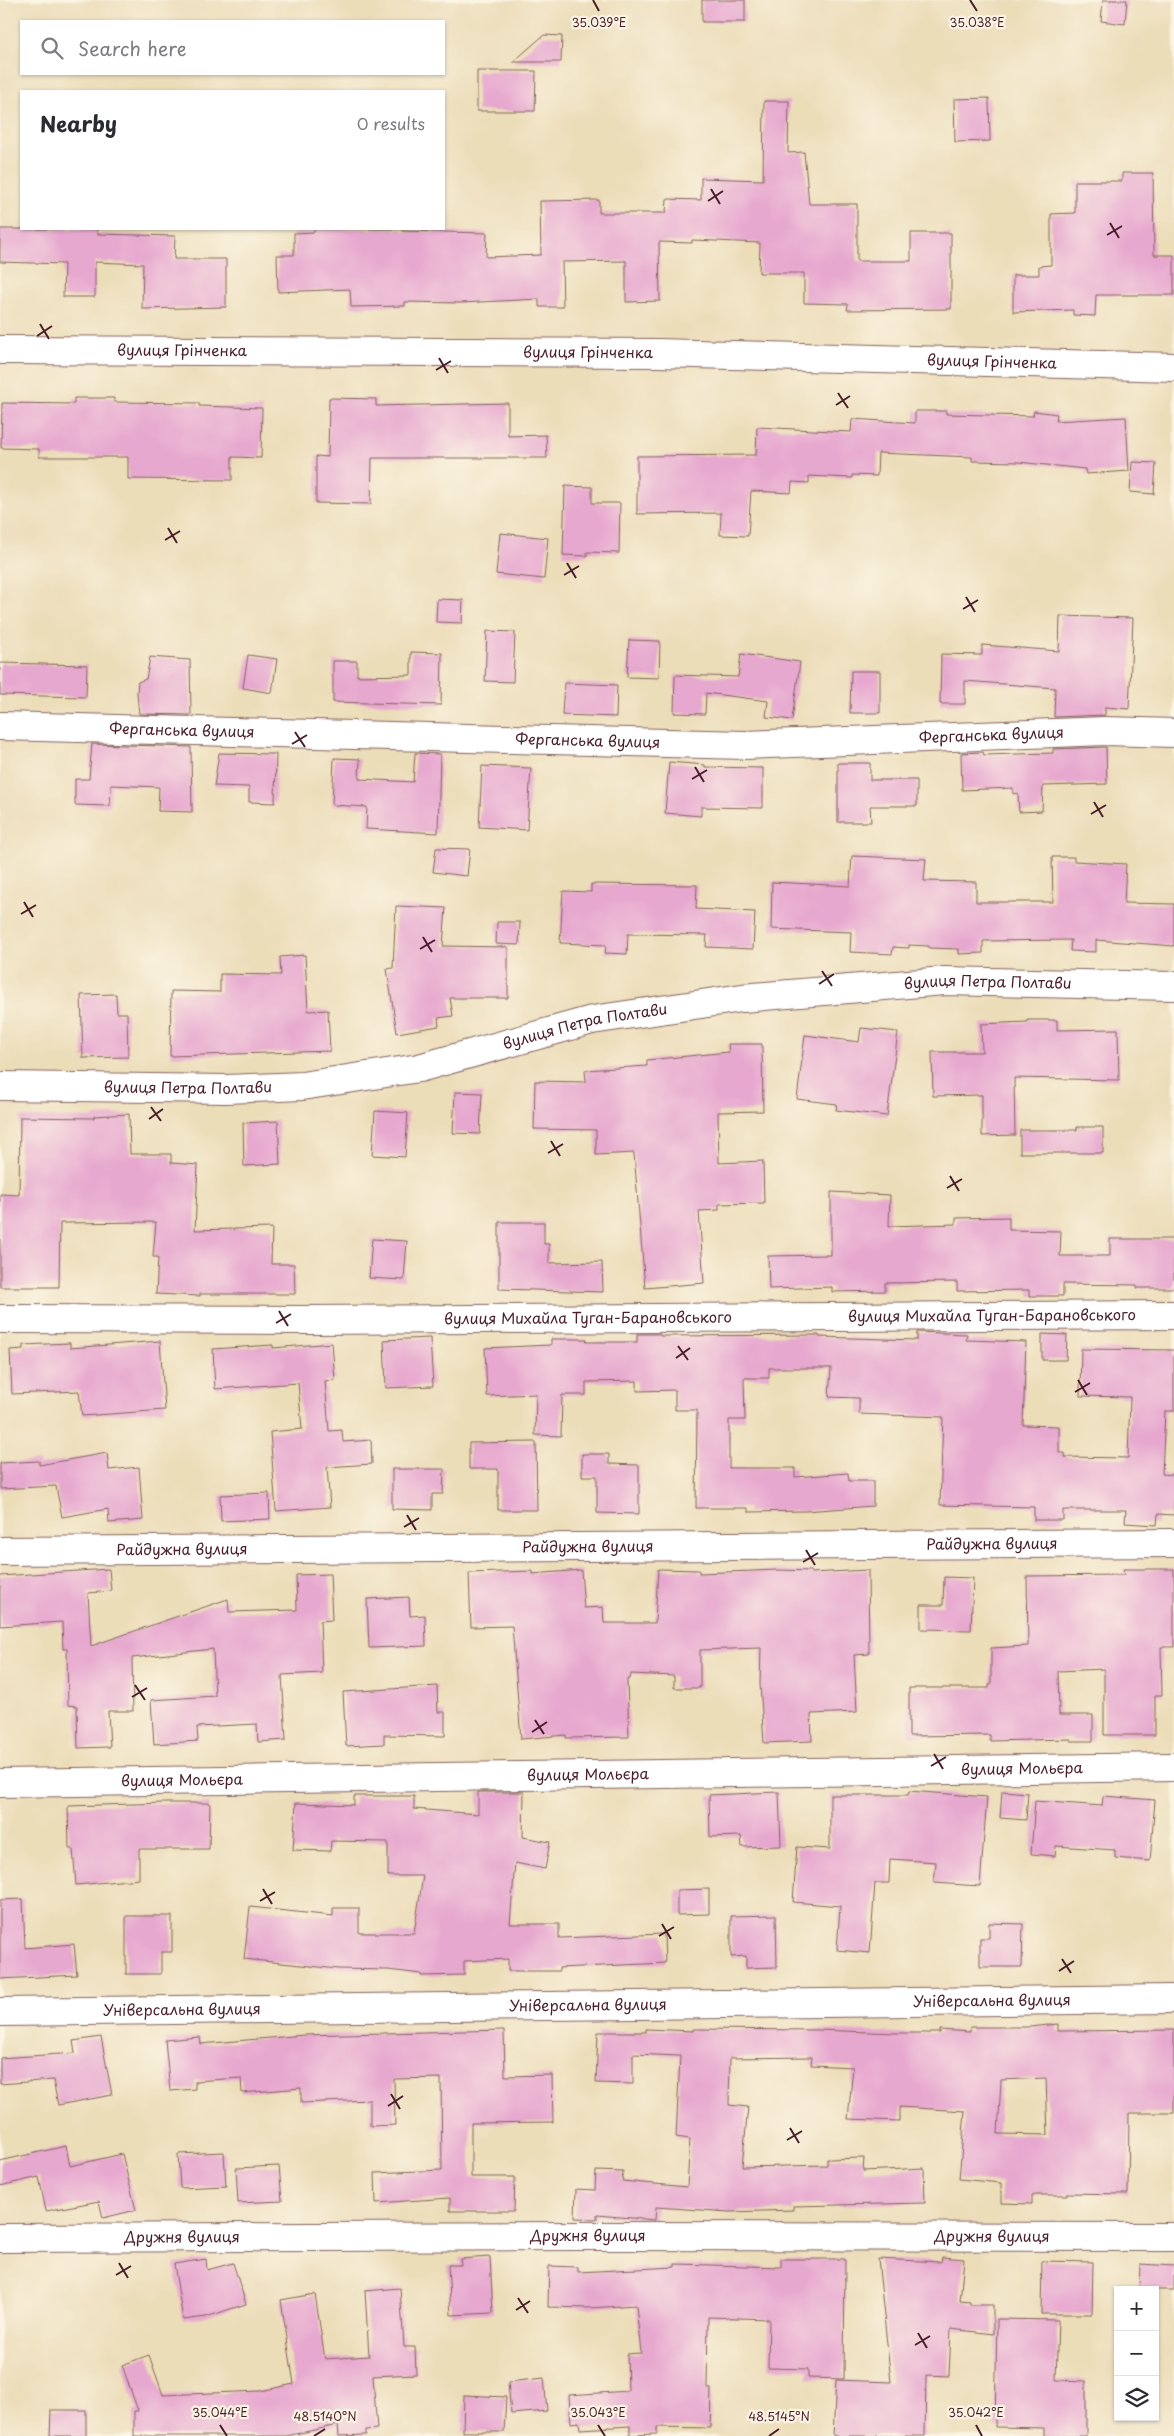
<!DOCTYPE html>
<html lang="en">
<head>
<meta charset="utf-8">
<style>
	:root { --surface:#fff; --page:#f7f7f7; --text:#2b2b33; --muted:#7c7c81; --line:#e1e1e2 }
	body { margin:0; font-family:"Playpen Sans",sans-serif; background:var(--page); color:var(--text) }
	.controls { position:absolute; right:15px; bottom:15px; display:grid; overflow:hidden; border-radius:0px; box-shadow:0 1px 4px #0004 }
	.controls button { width:45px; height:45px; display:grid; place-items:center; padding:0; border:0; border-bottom:1px solid var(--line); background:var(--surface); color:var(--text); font:25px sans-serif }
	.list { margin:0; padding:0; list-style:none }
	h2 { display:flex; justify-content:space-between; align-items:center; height:65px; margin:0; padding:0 20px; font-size:21px }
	h2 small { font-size:16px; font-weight:400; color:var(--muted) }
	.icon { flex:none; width:28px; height:28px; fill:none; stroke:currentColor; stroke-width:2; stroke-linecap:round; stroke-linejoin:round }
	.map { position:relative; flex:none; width:1174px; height:2436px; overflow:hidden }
	.search { position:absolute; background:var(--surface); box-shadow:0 1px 4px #0004; left:20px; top:20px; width:425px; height:55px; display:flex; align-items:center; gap:12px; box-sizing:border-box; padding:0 18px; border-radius:0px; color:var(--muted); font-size:19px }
	.panel { position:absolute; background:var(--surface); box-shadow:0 1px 4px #0004; left:20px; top:90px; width:425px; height:140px; border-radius:0px }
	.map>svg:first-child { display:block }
	.building { fill:#e7a8cf; fill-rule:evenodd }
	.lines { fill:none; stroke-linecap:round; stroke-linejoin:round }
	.minor-casing { stroke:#83625d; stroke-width:30 }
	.minor { stroke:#fff; stroke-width:28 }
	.ticks { fill:none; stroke:#4a1f2b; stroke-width:2 }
	.labels { text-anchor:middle; stroke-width:4.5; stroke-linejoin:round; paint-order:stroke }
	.street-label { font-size:15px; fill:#4a1f2b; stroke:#fcf5e5 }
	.ticks-label { font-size:12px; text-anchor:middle; fill:#4a1f2b; stroke:#fcf5e5; stroke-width:4.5; stroke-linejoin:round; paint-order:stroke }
</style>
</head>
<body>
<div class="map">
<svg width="1174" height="2436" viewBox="0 0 1174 2436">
	<rect width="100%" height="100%" fill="#fcf5e5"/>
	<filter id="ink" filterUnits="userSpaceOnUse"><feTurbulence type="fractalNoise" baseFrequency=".02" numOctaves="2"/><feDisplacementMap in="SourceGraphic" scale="10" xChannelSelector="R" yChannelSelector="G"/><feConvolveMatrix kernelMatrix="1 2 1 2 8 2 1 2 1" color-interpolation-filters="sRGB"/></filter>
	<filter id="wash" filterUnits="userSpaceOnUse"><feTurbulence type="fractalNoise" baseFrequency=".0096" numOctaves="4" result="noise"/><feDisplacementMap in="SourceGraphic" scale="20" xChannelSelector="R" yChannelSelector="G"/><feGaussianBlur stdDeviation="1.12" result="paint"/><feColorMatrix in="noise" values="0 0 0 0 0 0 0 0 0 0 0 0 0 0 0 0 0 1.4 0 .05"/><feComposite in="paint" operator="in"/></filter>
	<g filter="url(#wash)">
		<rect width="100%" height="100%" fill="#ecddb9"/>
		<g id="blocks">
			<g class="building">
				<rect x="702" y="0" width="43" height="22"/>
				<polygon points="1103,0 1127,0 1125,24 1101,21"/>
				<polygon points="544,35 562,36 561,62 513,62"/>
				<polygon points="477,71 536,71 535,111 477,111"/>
				<polygon points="989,98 990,141 955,142 954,99"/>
				<polygon points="764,101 789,101 788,153 804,152 809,204 857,204 857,261 911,261 911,233 951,233 951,309 847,310 848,304 804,303 804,273 759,273 760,243 692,240 692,243 659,242 660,301 626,302 626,261 562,262 563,307 539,307 539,299 461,303 405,302 405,306 351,307 350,289 278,292 277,255 294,255 294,233 314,232 314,229 402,229 402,231 487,233 486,257 541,255 540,201 599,200 599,213 666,213 667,199 701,200 701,178 763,180"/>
				<polygon points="1122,173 1153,173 1154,255 1174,255 1174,295 1096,295 1095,316 1073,315 1073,310 1013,312 1013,275 1039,275 1039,266 1051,265 1051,214 1075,213 1075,181 1122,181"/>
				<polygon points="0,229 97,229 97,234 175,236 174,259 226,259 226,307 142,309 143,264 95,262 95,297 63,297 64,264 0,262"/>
				<polygon points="74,398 114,398 114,402 199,403 199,406 262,408 261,458 232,457 232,480 128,479 128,457 39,457 39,449 1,448 2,403 74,404"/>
				<polygon points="329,398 376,399 376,406 508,403 508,436 546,435 547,458 372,458 371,504 316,503 316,456 328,457"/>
				<polygon points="915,411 946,411 946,414 1033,416 1034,411 1057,414 1056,421 1126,417 1129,471 1086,474 1085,469 1018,462 972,461 972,457 878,453 877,476 852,475 852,478 809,476 809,483 792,482 791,493 751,491 748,536 720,535 721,513 637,514 637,456 756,455 757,427 851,432 852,419 915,423"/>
				<polygon points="1132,462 1156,463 1154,494 1130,492"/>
				<polygon points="565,486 592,487 592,503 620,503 619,553 587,552 587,556 563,555"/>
				<polygon points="500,533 548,538 544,579 496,574"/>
				<polygon points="437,599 463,600 462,623 436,622"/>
				<polygon points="1060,616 1133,618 1129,709 1105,707 1105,715 1054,717 1055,688 965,681 965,704 940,704 941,654 982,655 982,645 1059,651"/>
				<polygon points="487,631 515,632 513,682 485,681"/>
				<polygon points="629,640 660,641 659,678 627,677"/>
				<polygon points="411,652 442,653 441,705 333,702 333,661 357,661 357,676 411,675"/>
				<polygon points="741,654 800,662 792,720 766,717 768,701 706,693 705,714 674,713 675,675 738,677"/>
				<polygon points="248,655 277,659 272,693 243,688"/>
				<polygon points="150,657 190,660 191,715 139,714 137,693 138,682 146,679"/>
				<polygon points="0,663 87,665 86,697 0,695"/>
				<polygon points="851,671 880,671 880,713 850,713"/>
				<polygon points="564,683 617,685 616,717 562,715"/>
				<polygon points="92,744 191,747 192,812 158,811 159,787 111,785 110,806 75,805 75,779 89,779"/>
				<polygon points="1106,747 1107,784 1043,786 1042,811 1019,812 1018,793 1013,794 1013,788 962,790 961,753 983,752 984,755 1053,753 1053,749"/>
				<polygon points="219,753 276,754 275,803 249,802 249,787 214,786"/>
				<polygon points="415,753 440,754 438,833 366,829 367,807 332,805 334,758 360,759 359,779 413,782"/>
				<polygon points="669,762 705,765 705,767 763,768 763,808 701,807 701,816 665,813"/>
				<polygon points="838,763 870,763 870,780 917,780 917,806 870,806 871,822 838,822"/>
				<polygon points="482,766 531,768 527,830 479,827"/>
				<polygon points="436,848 470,849 467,876 433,872"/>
				<polygon points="852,856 926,859 924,881 976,882 976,902 1053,902 1052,857 1074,857 1074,861 1126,864 1124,903 1174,904 1174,946 1096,940 1096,952 1070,951 1071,940 983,941 983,953 959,954 959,949 929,948 929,946 909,945 909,948 893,947 892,954 850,952 851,932 771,929 772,882 850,886"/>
				<polygon points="591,884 697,885 696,909 755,912 753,949 706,947 707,935 628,934 627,954 605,953 606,945 560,943 563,891 591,892"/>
				<polygon points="396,906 446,908 443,946 508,947 508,998 450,998 453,1016 438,1018 439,1026 397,1033 387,969 393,968"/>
				<polygon points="497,922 520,922 519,945 496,944"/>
				<polygon points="305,955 308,1011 328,1010 330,1051 170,1056 171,991 220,992 220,974 281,975 280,957"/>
				<polygon points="116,994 117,1013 127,1013 128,1057 83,1058 81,995"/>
				<polygon points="1027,1020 1057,1020 1057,1030 1118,1029 1119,1080 1014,1078 1015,1135 982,1136 982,1095 933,1096 932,1052 982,1052 981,1024 1027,1022"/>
				<polygon points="861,1028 898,1032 887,1116 836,1110 837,1104 797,1099 805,1035 859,1042"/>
				<polygon points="728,1044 762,1044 763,1111 718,1112 719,1163 763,1161 764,1203 719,1204 719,1210 699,1211 704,1283 645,1288 634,1153 596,1155 596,1130 534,1129 535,1081 586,1082 585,1070 647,1066 647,1060 729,1052"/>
				<polygon points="455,1092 482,1093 480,1134 453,1133"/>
				<polygon points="375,1111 408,1113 405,1157 372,1155"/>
				<polygon points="129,1114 130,1154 171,1154 171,1163 198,1165 195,1230 272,1228 271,1264 294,1264 295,1294 200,1294 200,1296 156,1294 158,1257 153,1257 156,1222 60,1223 59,1287 0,1287 0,1194 19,1195 20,1117 94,1118 94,1116"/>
				<polygon points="278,1121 280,1164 244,1166 243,1123"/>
				<polygon points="1077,1127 1103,1127 1103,1153 1020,1153 1020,1130 1077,1130"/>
				<polygon points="831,1192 890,1195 889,1226 956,1224 956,1218 1009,1217 1009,1230 1061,1231 1060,1256 1110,1256 1110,1239 1174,1239 1174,1288 1137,1288 1137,1285 1063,1284 1063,1296 1029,1296 1029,1290 957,1291 957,1282 885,1283 885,1291 832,1292 832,1287 769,1289 768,1256 831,1255"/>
				<polygon points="499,1222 544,1222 544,1244 549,1244 549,1263 602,1262 603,1292 499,1289"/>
				<polygon points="372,1239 407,1241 404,1280 369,1278"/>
				<polygon points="917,1332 967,1334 966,1340 1026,1342 1023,1425 1059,1426 1059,1453 1065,1453 1065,1457 1128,1458 1130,1397 1080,1396 1081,1349 1174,1350 1174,1411 1165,1411 1162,1474 1174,1475 1174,1515 1158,1514 1157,1525 1125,1523 1126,1510 1063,1510 1063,1520 1034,1520 1034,1507 940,1505 943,1417 859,1414 859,1398 829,1397 831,1368 769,1368 769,1378 744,1378 745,1420 729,1420 729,1468 795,1468 795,1477 848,1473 849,1481 873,1481 873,1506 805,1511 748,1512 748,1508 696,1508 697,1410 675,1410 675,1390 637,1391 637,1381 586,1382 586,1395 562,1395 561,1436 535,1435 536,1394 487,1396 485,1348 551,1345 551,1339 587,1339 586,1342 637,1342 637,1334 660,1334 660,1336 819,1335 819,1337 917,1340"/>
				<polygon points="1042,1334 1067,1335 1066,1360 1042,1360"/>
				<polygon points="430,1338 433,1386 386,1388 384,1340"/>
				<polygon points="160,1341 165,1410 82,1416 79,1391 12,1394 10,1350 23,1349 23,1345 70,1343 70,1348"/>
				<polygon points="332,1343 335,1380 325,1381 329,1431 342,1430 343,1442 371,1440 372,1464 327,1467 330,1507 276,1511 270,1432 302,1429 298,1383 215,1389 213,1349 273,1345 273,1348"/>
				<polygon points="536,1442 537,1510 498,1510 498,1469 469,1469 469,1443"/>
				<polygon points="107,1453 109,1470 139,1467 143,1520 109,1523 108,1509 62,1517 56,1486 0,1489 0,1463 39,1461 39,1465"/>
				<polygon points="582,1454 609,1454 609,1464 639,1465 639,1514 597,1513 597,1476 582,1476"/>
				<polygon points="392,1469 444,1469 443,1494 432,1494 432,1510 392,1509"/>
				<polygon points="269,1493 270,1519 221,1521 220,1495"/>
				<polygon points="109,1569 111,1591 88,1593 91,1646 228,1599 229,1612 297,1610 296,1575 330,1574 332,1620 320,1621 322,1673 282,1675 286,1740 258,1742 257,1724 197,1727 198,1741 154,1744 151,1700 215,1696 213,1649 132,1658 133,1711 108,1711 110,1747 78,1748 77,1706 68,1705 67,1649 63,1649 62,1622 0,1626 0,1576"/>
				<polygon points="658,1569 699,1570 699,1573 779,1570 811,1571 811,1573 868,1570 869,1654 854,1655 857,1712 811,1714 812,1741 764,1743 760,1684 761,1648 700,1650 700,1688 674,1688 674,1676 631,1674 630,1679 627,1679 629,1737 566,1738 566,1735 521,1739 512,1626 471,1627 469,1573 533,1571 533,1574 581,1570 584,1608 603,1607 604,1623 655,1623"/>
				<polygon points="1123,1569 1174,1569 1174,1647 1161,1647 1162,1695 1155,1695 1155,1735 1104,1735 1104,1669 1058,1671 1059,1715 1093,1715 1093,1741 1071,1741 1071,1739 990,1741 990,1735 909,1736 909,1688 989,1688 989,1685 991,1685 991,1648 1028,1646 1027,1576 1124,1575"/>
				<polygon points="944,1577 973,1578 971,1630 921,1629 921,1605 943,1605"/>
				<polygon points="409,1597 410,1616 425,1615 426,1646 369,1648 367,1599"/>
				<polygon points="437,1686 438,1712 445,1712 445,1736 384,1735 384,1744 346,1746 343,1692"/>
				<polygon points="909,1791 987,1797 980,1886 934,1883 936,1862 890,1859 889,1883 875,1883 870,1953 837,1950 840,1906 793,1902 797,1847 830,1849 830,1795 908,1795"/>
				<polygon points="1002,1791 1028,1793 1026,1820 1000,1818"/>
				<polygon points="478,1792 524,1792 523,1837 550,1842 545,1869 515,1863 510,1924 559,1924 559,1938 664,1934 665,1963 559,1968 559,1971 508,1971 508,1959 464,1961 464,1975 421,1976 421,1974 388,1970 338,1969 244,1959 250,1907 333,1916 333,1908 359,1908 359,1933 414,1933 423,1876 388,1876 388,1842 331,1841 330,1851 293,1850 296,1803 354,1805 354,1796 414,1796 414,1809 478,1814"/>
				<polygon points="779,1792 781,1846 742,1847 741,1836 710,1837 709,1795"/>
				<polygon points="1103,1796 1155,1800 1150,1861 1115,1858 1115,1850 1056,1846 1055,1856 1031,1854 1035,1801 1102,1806"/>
				<polygon points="166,1803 210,1803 209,1849 139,1849 139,1879 76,1885 73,1849 69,1849 68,1806"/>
				<polygon points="709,1889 709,1914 677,1915 677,1890"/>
				<polygon points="23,1899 25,1948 74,1944 77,1975 0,1979 0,1900"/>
				<polygon points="776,1915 777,1967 746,1968 746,1956 731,1957 731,1916"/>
				<polygon points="126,1916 172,1916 172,1952 161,1952 161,1974 126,1974"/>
				<polygon points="989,1923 1023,1924 1022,1967 980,1967 980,1938 989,1938"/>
				<path d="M1058,2024V2031L1174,2030V2113H1129L1128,2194L1067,2193V2195H1032V2204L1001,2203V2183L959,2179L965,2111L900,2107V2121L848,2119L853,2067L811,2065L812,2057L730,2058L729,2105L748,2107L742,2167L827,2165V2159L864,2158L863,2171L924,2168L925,2203L793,2206V2210L730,2212L656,2207L655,2220L597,2215V2219L575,2218L576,2189L595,2190L596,2171L623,2172L622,2181L687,2187L690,2139L676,2137L680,2056L633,2054V2084L596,2083L598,2032H646V2029L693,2031V2029L817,2030L896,2033H940V2030L970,2032V2027H1030ZM1046,2078L1048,2135L998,2134L1001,2080Z"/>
				<polygon points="504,2030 505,2076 552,2075 553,2122 471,2123 471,2177 515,2177 514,2211 450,2211 450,2198 376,2203 375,2173 442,2170 441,2078 394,2079 395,2125 370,2126 370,2100 301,2103 301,2088 242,2093 241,2078 195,2081 195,2089 170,2091 165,2040 200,2037 201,2044 304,2035"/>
				<polygon points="101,2037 112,2095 58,2105 53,2080 0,2084 0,2058 75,2053 73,2041"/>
				<polygon points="66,2146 70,2166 122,2154 136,2210 103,2218 99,2201 46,2211 39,2177 0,2186 0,2161"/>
				<polygon points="224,2152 226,2186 180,2188 178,2154"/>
				<polygon points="279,2166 282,2201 238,2203 236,2168"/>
				<polygon points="490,2257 493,2313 451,2315 448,2265 461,2265 460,2259"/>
				<polygon points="942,2257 964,2259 960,2301 970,2302 970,2305 993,2305 993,2334 951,2329 949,2376 926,2375 925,2436 833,2436 836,2380 891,2382 878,2259 941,2262"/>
				<polygon points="206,2259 207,2270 233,2263 246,2304 206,2317 183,2320 174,2264"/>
				<polygon points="781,2259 845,2259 844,2379 808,2378 808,2369 768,2368 769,2319 708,2317 707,2388 711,2389 710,2428 657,2427 657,2434 630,2435 630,2426 580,2429 579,2422 571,2423 569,2395 628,2391 627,2354 641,2353 636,2305 589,2308 548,2307 549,2266 578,2267 578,2272 675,2267 675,2264 781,2267"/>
				<polygon points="1042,2261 1093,2262 1092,2314 1041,2314"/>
				<polygon points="1140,2264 1174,2266 1174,2290 1139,2290"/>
				<polygon points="400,2288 404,2347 415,2347 416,2374 373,2376 377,2429 366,2430 366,2435 339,2436 338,2425 286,2436 134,2436 134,2411 138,2411 122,2365 149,2355 163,2395 260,2391 294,2384 281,2300 315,2294 325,2359 369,2356 365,2291"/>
				<polygon points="997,2319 1058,2320 1056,2380 1086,2381 1086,2436 1044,2436 1044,2428 995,2427"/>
				<polygon points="544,2378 547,2411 511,2414 508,2382"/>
				<polygon points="464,2395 506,2397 504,2432 463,2432"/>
				<polygon points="51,2410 86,2410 86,2436 50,2436"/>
			</g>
		</g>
	</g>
	<g filter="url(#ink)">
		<use href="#blocks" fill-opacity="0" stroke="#83625d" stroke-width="1"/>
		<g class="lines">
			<defs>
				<g id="minor">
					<path id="s1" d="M0,350L657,353L1174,367"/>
					<path id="s2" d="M0,726L745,745L1105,731L1174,733"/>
					<path id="s3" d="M0,1086L227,1089L302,1086L419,1068L592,1020L742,998L944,981L1174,986"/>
					<path id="s4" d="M0,1319L309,1320L1174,1315"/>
					<path id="s5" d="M0,1551L1174,1543"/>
					<path id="s6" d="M0,1783L1174,1767"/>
					<path id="s7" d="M0,2012L1174,1999"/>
					<path id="s8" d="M0,2238L590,2236L1174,2237"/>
				</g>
			</defs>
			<use href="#minor" class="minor-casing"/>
			<use href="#minor" class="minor"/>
		</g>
	</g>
	<path class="ticks" d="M593,0L599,11M970,0L977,11M711,189L720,204M708,201L723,191M1110,223L1119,238M1107,235L1122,226M40,324L49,339M37,336L52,326M439,358L448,373M436,370L451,361M838,393L848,408M836,405L850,396M168,528L177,543M165,540L180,531M567,563L576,578M564,575L579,566M966,597L975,612M963,609L978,600M295,732L305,747M292,744L307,735M695,767L704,782M692,779L707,770M1094,802L1103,817M1091,814L1106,805M24,902L33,917M21,914L36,905M423,937L432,952M420,949L435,940M822,971L832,986M819,984L834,974M151,1107L161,1121M149,1119L163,1109M551,1141L560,1156M548,1153L563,1144M950,1176L959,1191M947,1188L962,1179M279,1311L288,1326M276,1323L291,1314M678,1346L688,1360M676,1358L690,1348M1078,1380L1087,1395M1075,1392L1090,1383M407,1515L416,1530M404,1527L419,1518M806,1550L815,1565M803,1562L818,1553M135,1685L145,1700M132,1697L147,1688M535,1720L544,1734M532,1732L547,1722M934,1754L943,1769M931,1766L946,1757M263,1889L272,1904M260,1901L275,1892M662,1924L671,1939M659,1936L674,1927M1062,1959L1071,1973M1059,1971L1074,1961M391,2094L400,2109M388,2106L403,2096M790,2128L799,2143M787,2140L802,2131M119,2263L128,2278M116,2275L131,2266M518,2298L528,2313M516,2310L530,2301M918,2333L927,2348M915,2345L930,2336M220,2425L227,2436M598,2425L605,2436M976,2425L982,2436M314,2436L325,2429M769,2436L779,2429"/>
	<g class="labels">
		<g class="street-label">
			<text dy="5" stroke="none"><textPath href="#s1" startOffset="182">вулиця Грінченка</textPath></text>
			<text dy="5" stroke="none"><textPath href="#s1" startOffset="588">вулиця Грінченка</textPath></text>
			<text dy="5" stroke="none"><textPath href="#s1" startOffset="992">вулиця Грінченка</textPath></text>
			<text dy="5" stroke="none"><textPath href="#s2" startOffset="182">Ферганська вулиця</textPath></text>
			<text dy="5" stroke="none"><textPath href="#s2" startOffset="992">Ферганська вулиця</textPath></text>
			<text dy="5" stroke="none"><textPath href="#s2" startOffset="588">Ферганська вулиця</textPath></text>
			<text dy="5" stroke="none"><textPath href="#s3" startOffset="998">вулиця Петра Полтави</textPath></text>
			<text dy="5" stroke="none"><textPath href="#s3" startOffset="592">вулиця Петра Полтави</textPath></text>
			<text dy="5" stroke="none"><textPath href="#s3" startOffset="188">вулиця Петра Полтави</textPath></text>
			<text dy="5" stroke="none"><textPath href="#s4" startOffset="992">вулиця Михайла Туган-Барановського</textPath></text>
			<text dy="5" stroke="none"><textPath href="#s4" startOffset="588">вулиця Михайла Туган-Барановського</textPath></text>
			<text dy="5" stroke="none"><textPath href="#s5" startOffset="992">Райдужна вулиця</textPath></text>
			<text dy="5" stroke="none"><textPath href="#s5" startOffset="588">Райдужна вулиця</textPath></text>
			<text dy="5" stroke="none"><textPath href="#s5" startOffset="182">Райдужна вулиця</textPath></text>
			<text dy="5" stroke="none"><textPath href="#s6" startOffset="1022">вулиця Мольєра</textPath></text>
			<text dy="5" stroke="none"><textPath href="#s6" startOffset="588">вулиця Мольєра</textPath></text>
			<text dy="5" stroke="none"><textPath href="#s6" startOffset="182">вулиця Мольєра</textPath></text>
			<text dy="5" stroke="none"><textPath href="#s7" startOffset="992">Універсальна вулиця</textPath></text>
			<text dy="5" stroke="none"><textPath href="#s7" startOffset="588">Універсальна вулиця</textPath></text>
			<text dy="5" stroke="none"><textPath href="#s7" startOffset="182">Універсальна вулиця</textPath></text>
			<text dy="5" stroke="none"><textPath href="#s8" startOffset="588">Дружня вулиця</textPath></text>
			<text dy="5" stroke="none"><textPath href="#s8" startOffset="182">Дружня вулиця</textPath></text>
			<text dy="5" stroke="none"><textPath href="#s8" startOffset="992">Дружня вулиця</textPath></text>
		</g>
	</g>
	<g class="ticks-label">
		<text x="977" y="27">35.038°E</text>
		<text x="599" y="27">35.039°E</text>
		<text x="220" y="2417">35.044°E</text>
		<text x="598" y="2417">35.043°E</text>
		<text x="976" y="2417">35.042°E</text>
		<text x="325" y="2421">48.5140°N</text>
		<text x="779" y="2421">48.5145°N</text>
	</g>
</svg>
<div class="controls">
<button>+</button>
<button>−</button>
<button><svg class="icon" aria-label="layers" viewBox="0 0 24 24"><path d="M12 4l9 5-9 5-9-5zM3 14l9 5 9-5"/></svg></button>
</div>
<div class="search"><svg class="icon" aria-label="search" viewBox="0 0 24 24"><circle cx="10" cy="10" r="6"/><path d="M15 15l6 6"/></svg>Search here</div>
<section class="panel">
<h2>Nearby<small>0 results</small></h2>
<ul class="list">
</ul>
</section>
</div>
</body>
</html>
